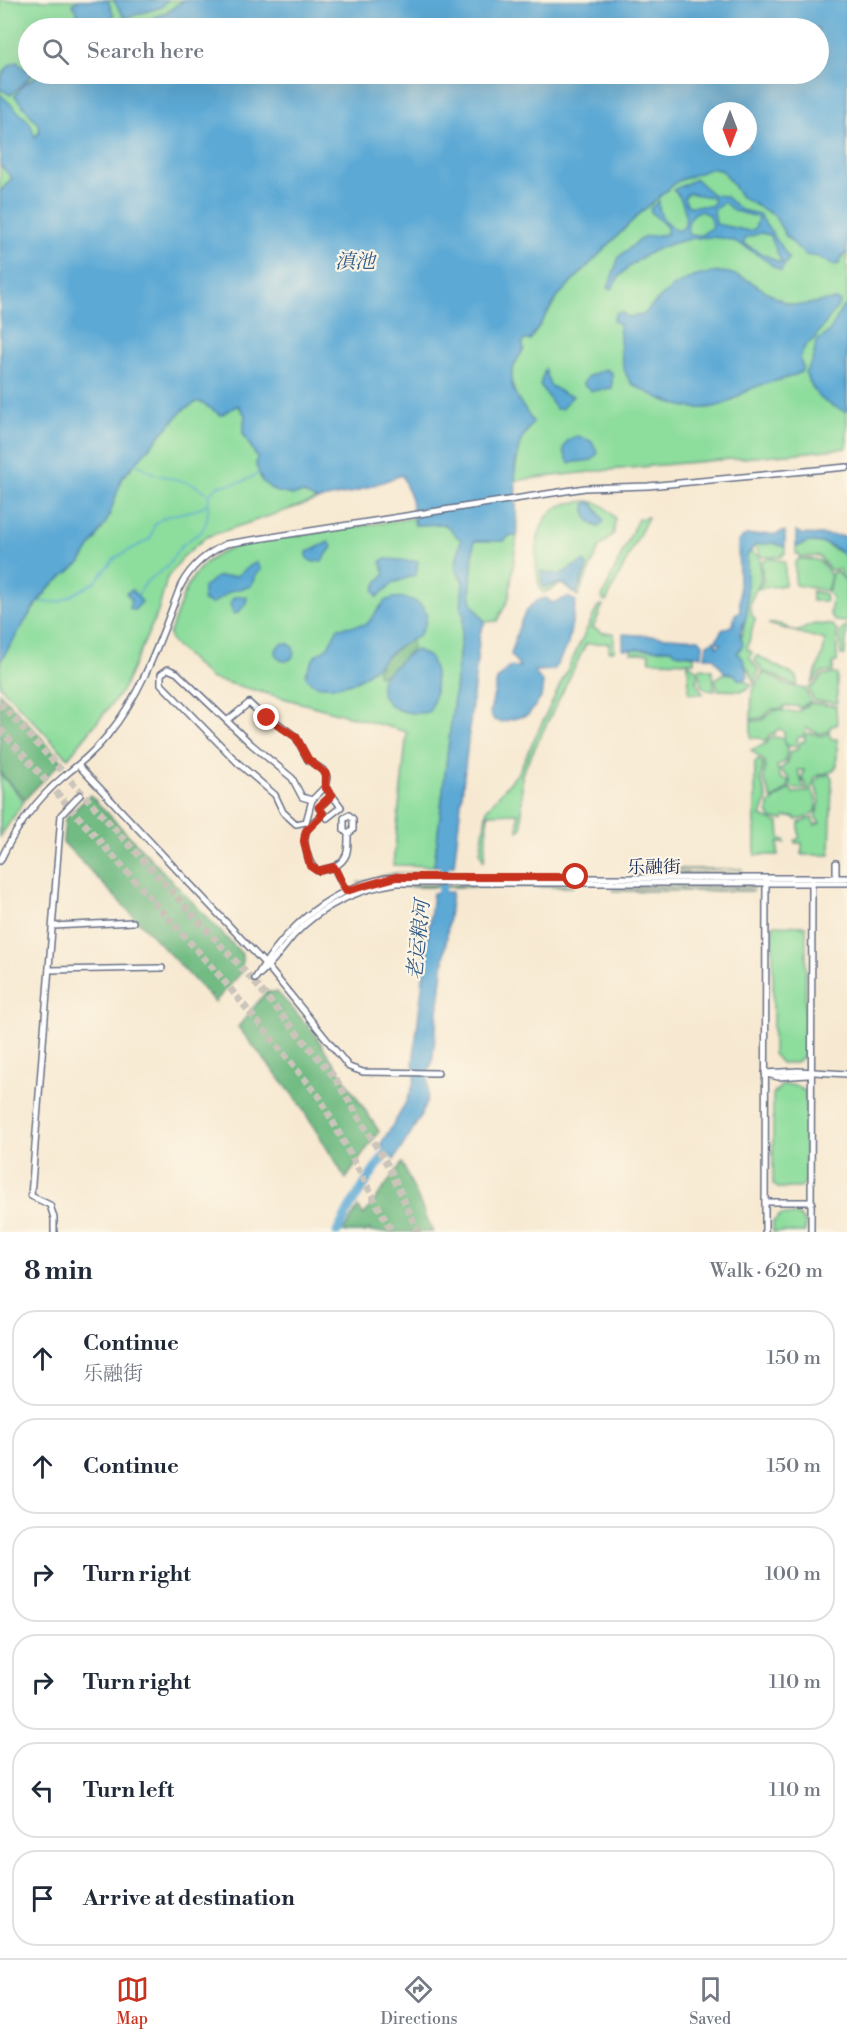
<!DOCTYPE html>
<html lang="en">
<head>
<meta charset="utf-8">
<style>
	:root { --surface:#fff; --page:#f2f2f3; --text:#1f2937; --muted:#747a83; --line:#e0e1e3; --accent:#c8321e }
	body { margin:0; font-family:"Libre Bodoni","Noto Serif SC",serif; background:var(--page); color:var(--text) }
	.compass { position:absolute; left:703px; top:102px; width:54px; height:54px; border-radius:50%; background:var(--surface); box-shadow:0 6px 24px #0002; rotate:180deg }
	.stop { position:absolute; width:18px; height:18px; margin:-14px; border:4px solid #c8321e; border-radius:50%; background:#fff }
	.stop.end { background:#c8321e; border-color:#fff; box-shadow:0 2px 6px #0008 }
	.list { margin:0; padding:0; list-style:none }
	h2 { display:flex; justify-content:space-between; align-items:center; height:78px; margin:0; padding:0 24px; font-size:26px }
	h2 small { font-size:20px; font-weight:400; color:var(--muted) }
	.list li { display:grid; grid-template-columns:39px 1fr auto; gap:18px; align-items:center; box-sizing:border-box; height:96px; margin:0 12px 12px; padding:0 12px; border:2px solid var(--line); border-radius:24px }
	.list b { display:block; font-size:22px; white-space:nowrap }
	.list p { margin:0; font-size:20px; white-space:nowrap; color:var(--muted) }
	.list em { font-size:20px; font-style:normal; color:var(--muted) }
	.icon { flex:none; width:33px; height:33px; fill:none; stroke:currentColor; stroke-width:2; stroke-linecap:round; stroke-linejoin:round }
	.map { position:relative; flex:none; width:847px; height:1232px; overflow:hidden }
	.search { position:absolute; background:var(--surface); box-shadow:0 6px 24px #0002; left:18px; right:18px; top:18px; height:66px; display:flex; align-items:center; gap:15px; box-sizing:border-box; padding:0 21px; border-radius:33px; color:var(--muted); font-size:22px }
	.sheet { height:726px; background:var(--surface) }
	nav { display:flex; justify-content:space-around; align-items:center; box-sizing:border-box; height:84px; border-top:2px solid var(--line); background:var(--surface); font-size:16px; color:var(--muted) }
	nav a { display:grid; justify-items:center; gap:3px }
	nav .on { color:var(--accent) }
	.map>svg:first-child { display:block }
	.green { fill:#8ddd9d; stroke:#54867e; stroke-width:1.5; fill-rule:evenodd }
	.forest { fill:#72bc84; stroke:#467671; stroke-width:1.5 }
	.water { fill:#5ba9d5; stroke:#3b6c9a; stroke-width:1.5; fill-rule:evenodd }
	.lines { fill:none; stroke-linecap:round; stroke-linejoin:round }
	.stream { stroke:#5ba9d5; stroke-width:1.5 }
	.river { stroke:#5ba9d5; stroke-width:9 }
	.major-tunnel { stroke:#cbc4ba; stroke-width:7; stroke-dasharray:7 3.5; stroke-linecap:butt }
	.minor-casing { stroke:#687086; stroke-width:8 }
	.minor { stroke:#fff; stroke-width:5 }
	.route { stroke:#c8321e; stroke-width:8 }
	.labels { text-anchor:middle; stroke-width:4.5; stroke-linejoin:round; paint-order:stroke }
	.street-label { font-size:18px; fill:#1b2f5e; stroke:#fcf5e5 }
	.water-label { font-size:20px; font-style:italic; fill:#315a88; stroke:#fcf5e5 }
</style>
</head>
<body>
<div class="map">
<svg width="847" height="1232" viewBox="0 0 847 1232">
	<rect width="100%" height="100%" fill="#fcf5e5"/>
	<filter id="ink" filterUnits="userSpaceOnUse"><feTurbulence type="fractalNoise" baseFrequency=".0167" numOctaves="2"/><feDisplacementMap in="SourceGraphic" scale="12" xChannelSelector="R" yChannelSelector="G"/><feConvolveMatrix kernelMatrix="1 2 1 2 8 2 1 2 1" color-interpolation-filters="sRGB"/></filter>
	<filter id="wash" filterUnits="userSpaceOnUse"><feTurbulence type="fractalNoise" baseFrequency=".008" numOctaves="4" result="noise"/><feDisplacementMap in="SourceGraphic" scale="24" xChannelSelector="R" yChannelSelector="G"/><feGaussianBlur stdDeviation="1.35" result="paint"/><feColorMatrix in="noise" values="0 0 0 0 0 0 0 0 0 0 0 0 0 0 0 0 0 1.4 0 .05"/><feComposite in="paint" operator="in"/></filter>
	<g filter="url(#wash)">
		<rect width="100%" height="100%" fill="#f7e9d1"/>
		<g class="green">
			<polygon points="0,0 184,0 167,12 131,28 28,28 28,74 40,74 23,85 15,96 39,125 39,133 5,169 12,178 0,192"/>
			<path d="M712,168L723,171L741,197L774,215L786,236L805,254L819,257L833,265L847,253V448C736,460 624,466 513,481L521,440L533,422C514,392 500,381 524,349L522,343L524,340H530L559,295L639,214L678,181Z"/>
			<polygon points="199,401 238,405 245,415 243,433 257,458 256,465 262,481 275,491 293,495 303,493 317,500 206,537 184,556 167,578 158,612 122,691 68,758 0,686 0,662 18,630 50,587 81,562 108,519 122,478 184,409"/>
			<path d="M588,501C602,503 606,507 615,518L614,533L599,548L578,596L561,584L544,593L541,591C533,566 532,520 560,506C568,502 579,502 588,501ZM593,504L604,521L598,527C589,522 585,517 585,506ZM587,566L581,584L572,593L563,583L546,587V573C555,576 567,576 572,567Z"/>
			<polygon points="648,517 606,602 603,600 602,597 638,519"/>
			<path d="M413,518L415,525L444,524L461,540L455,568L463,581L464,614L434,866L393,865L407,732L210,678L172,642L169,635C187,586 190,560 245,543Z"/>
			<polygon points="509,536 517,536 509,598 497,621 485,622 472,603 470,593 474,541 504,541"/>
			<polygon points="808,542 824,543 846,556 847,579 843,578 839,569 830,570 819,556 799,557 799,554 796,554 796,547"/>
			<polygon points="773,543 785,547 785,554 782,554 782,557 761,557 754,545"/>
			<path d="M749,550L760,558C759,564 762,578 760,583C754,594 744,607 755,619L747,649L752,652L750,658L759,671L754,683C752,675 744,662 737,653C742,635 748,616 747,597C747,581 742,565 749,550Z"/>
			<polygon points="770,558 785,562 785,585 756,589 763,582 761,562"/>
			<path d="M799,559C819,559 820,557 831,576L827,591L795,585V562Z"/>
			<polygon points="836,571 846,581 847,622 835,621 830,614 832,598 828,592 832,573"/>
			<polygon points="812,591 825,594 826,601 812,601"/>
			<polygon points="603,605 593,628 603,633 614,633 614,651 609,651 609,643 586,644 522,774 522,828 518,831 518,813 488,814 484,862 480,853 487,809 518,773 598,606"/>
			<polygon points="768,624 780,624 796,632 814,624 833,625 837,631 837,662 833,663 833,672 821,672 811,685 823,653 825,640"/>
			<polygon points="847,625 845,655 841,655 840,632"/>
			<polygon points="631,649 671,649 676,653 694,656 694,662 650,661 649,653 631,653"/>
			<path d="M756,655L797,677V685C783,685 777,672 763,672L755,660Z"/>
			<polygon points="688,663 697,670 697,683 703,694 689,693"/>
			<polygon points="703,668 712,670 715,691 707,690 701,685 699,669"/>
			<polygon points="725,673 734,674 752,685 743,691 718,690 715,679"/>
			<polygon points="767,673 786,685 805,689 811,701 800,708 797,706 784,706 783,709 772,709 762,718 751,719 752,691 762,674"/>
			<polygon points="837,674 837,703 814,701 808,688 814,686 822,675"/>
			<polygon points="811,703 836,706 837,725 831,726 829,731 821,734 806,728 803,737 798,737 796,746 788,746 784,742 784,732 780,729 775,731 775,734 770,734 765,742 760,738 751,738 751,721 762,720 775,710 797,712"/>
			<polygon points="810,733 822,736 829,733 831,739 837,739 837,765 833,771 816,776 811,789 806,789 806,784 802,780 804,770 798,770 804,789 795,789 790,785 790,779 780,770 788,762 789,752 798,749 800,742 804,742 806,734"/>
			<polygon points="771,737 782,738 787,747 786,761 777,766 781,779 788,780 789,787 772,800 764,780 765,762 751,750 766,744"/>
			<polygon points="758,759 763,764 761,780 767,799 761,816 779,823 780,839 785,840 785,843 778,843 778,855 755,855 755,762"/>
			<polygon points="0,774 24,801 0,837"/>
			<polygon points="829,774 832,778 830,855 802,855 802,843 795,843 795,840 799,839 799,823 812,818 815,825 820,823 815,817 820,802 815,784 819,777"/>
			<polygon points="790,788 793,793 813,791 817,802 816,811 806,818 796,820 795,817 784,817 784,820 772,819 768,813 769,804"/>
			<polygon points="773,925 806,926 805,1055 795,1063 781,1063 773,1054"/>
			<polygon points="782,1085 795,1085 806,1092 805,1183 800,1188 778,1188 773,1184 773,1094"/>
			<polygon points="780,1215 798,1215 805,1222 805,1232 773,1232 773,1222"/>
		</g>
		<g class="forest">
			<polygon points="408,639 412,640 412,649 387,674 379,676 377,670 382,661"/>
			<polygon points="0,693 62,761 25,799 0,773"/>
			<polygon points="90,795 242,954 242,972 215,1002 63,842 65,819"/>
			<polygon points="633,869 743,869 633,870"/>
			<polygon points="468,872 402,873 357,883 395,873"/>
			<polygon points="632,873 743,873 744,874 632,874"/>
			<polygon points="419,885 573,885 573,887 397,887"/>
			<polygon points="613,886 752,886 753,887 614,887"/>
			<rect x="613" y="890" width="140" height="1"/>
			<polygon points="266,992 277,992 311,1029 379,1131 346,1179 297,1100 238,1027"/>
			<polygon points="402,1163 433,1232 370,1232 369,1229 366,1232 343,1232 358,1207 364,1215"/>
		</g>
		<g class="water">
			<polygon points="79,0 108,0 114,16 110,19 83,23 72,4"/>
			<polygon points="113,0 167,0 162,7 125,18"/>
			<path d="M184,0H847V253L841,257L839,264L833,265L819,257L805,255L786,236L774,215L741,197L723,171L712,168L678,181L639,214L559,295L530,340H524L522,343L524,349C500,381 514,392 533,422L521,440L515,466L517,536H509L504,541H474L470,593L472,603L485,622L480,633L454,866H434L464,614L461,610L463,581L455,568L461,540L444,524L415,525L411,499L402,475L351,493L317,500L303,493L293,495L274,491L262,481L256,465L257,457L243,433L245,415L238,405L221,415L199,401L184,409L122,478L108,519L81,562L50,587L37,602L0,662V192L12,178L0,165V94L30,123L35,137L39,133V125L15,96L23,85L40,74H818V28H131L167,12ZM712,111H748V147H712Z"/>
			<path d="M17,62L32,75L11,95L0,89C0,77 5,65 17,62Z"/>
			<path d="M696,179L713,195L725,196L741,210L759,214L789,258L781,271C766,262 750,247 734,241C697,227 627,253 612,289L608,288L619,257L643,237L667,234V227L651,212L650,209L659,201C657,213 667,227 679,231L684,227C688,216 683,196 673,190ZM688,193L711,197L714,200L712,206H688L684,198ZM724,202L734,211L758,217L755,229L749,231L716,224L714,210ZM700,211L709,215L713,227L701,235H689C685,225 690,214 700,211ZM761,233L770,235L782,264L744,244L745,238Z"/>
			<path d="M720,272C747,273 763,293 787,303C803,310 832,295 841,302L814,339L805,346L800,358L803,368L801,372C786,381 769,381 753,388C743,392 734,400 724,404C691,416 661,400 632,384C619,369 621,343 619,324L613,321L616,313L622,312L627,317L643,315C667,289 683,275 720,272Z"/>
			<path d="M847,304V412C821,402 817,398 805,373L813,360L816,342L830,331L842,308Z"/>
			<polygon points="545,369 550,385 564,394 573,396 561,409 556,409 540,385"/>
			<polygon points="605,369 612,373 612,388 592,391 583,384 587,377"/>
			<path d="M578,436L591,441L598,453L592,460L569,463L563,450C566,441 569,438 578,436Z"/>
			<path d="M588,502L593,504L604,521L599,527C589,524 585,516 585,506Z"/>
			<polygon points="785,531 785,547 773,543 755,545 747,556 747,614 740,633 743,645 737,653 743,659 748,676 744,680 738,679 734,674 725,673 713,657 705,657 707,644 715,640 717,647 721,644 716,640 722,630 733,625 735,614 740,612 738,541 746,535 776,534"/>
			<path d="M796,531L802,534L846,536L847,558C837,547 824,541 809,542C804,542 801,546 796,547Z"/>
			<polygon points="329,542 332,547 322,561 313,562 307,558 307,552"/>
			<path d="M384,559C396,559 405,562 418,561L416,575L393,583L377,597L374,590L378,581L385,574L381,562Z"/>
			<polygon points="584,561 587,566 576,594 563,583 543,587 541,571 559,575"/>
			<polygon points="256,562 261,570 256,574 251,586 231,591 212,604 203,601 203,588 216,577 236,576"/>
			<polygon points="132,590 142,602 134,610 129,608 131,599 126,593"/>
			<path d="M241,596L247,597C247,606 241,609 236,614L233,613L230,603L234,597Z"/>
			<path d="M568,597L576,601L568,644L554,670L534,671L543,683L541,698L528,715L501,722L494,720L490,713L497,680L509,667H520L511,655C516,636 522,601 546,598L553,603Z"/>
			<path d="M393,598C408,596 432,604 425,624C423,628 421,634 418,636C412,641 404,642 398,647C369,669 364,688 324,686C315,686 309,683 305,675L315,656L328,647L338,628L367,624L385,601Z"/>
			<polygon points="623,634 699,639 703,644 702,656 676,653 671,649 623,649"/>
			<circle cx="285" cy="652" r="9"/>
			<path d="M417,650L430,658C438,674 437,697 429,712C412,715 388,712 382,693C381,688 379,684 382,679C385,674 391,670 395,666C402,659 407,653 417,650Z"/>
			<path d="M452,892L432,1063C424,1074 430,1088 427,1100C420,1122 405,1141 394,1160L380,1145C391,1128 424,1081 413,1064L433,893Z"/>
		</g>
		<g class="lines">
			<g class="stream">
				<path d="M135,463C141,466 147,470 153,473C170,480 194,480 208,494"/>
				<polyline points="137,596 147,581 166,568 182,545 202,531 207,520 209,495 213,490 218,486 242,482 259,473"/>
				<path d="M37,602H60L95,582L115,558L150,539C152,535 152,530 154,526C165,509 193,517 207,503"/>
			</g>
			<g class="river">
				<polyline points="440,902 446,854"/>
				<polyline points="337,1232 351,1205 393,1142"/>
			</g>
		</g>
	</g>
	<g filter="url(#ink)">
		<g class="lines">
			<g class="major-tunnel">
				<polyline points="0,703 249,976 335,1078 390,1169 418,1232"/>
				<polyline points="0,729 219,975 320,1098 392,1232"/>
			</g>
			<defs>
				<g id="minor">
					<polyline points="228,720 249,703 264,717 271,718 296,737 308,760 323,770 327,777 325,787 332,795"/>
					<polyline points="79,766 268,967 349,1067 363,1072 438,1073"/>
					<polygon points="332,795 341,807 327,818 319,808"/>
					<polyline points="312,800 302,797 292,778 251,744 177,673 168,669 161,674 161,684 238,763 275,795 283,812 296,824 306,822 312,800 325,787"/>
					<path d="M323,814C317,819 308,825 306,832C302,842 309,867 318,871L334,867"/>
					<path d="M0,861C15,829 36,800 63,777C79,764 94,752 107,736C144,691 160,639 181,585C192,565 206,554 226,544L585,488L648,486L847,467"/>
					<polyline points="836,863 836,878"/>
					<path d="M346,892L334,867C349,859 348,850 348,834L353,830V819L349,815L344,818V830L348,834"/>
					<polyline points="53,926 133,922"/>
					<polyline points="49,970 162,968"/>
					<path d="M260,974C273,962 283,948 294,935C322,905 358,889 397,883H847"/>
					<path d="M255,979C285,928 327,890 386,878H847"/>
					<polyline points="765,1073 798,1071 847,1074"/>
					<polyline points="767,1074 778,1077 808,1075"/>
					<polyline points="765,1202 812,1202"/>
					<polyline points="54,1232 54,1218 50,1205 31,1196 61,815 80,795"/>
					<polyline points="765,1232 766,879"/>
					<polyline points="811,1232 812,880"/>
				</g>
			</defs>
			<use href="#minor" class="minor-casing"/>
			<use href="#minor" class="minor"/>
		</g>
	</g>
	<g class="lines" filter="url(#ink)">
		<polyline class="route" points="267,718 296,737 308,759 326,774 325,787 332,795 319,807 323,814 306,831 304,841 310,866 318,871 334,867 346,891 396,877 576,877"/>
	</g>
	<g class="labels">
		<g class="street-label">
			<text x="654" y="873">乐融街</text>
		</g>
		<g class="water-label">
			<text x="355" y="268">滇池</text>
			<text transform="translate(418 940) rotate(-84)" y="7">老运粮河</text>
		</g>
	</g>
</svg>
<svg class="compass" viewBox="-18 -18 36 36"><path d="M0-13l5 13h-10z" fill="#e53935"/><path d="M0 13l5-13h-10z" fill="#747a83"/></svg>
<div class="stop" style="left:576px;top:877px"></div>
<div class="stop end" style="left:267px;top:718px"></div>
<div class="search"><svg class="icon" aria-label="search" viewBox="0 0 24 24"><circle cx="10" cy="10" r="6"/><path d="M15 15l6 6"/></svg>Search here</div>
</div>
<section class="sheet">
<h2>8 min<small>Walk · 620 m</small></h2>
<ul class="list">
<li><svg class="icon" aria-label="ahead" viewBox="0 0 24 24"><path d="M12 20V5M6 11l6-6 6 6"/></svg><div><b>Continue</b><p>乐融街</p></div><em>150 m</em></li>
<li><svg class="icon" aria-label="ahead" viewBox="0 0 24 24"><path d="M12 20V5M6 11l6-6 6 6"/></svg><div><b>Continue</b></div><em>150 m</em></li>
<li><svg class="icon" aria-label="right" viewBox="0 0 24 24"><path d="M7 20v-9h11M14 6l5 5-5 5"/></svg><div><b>Turn right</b></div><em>100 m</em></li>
<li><svg class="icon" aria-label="right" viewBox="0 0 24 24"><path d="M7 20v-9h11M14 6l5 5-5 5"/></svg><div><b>Turn right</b></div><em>110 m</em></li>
<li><svg class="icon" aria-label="left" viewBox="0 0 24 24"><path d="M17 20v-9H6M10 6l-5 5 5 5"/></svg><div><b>Turn left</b></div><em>110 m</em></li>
<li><svg class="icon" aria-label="arrive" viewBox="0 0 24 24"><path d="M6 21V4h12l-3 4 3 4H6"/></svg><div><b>Arrive at destination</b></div></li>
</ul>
</section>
<nav>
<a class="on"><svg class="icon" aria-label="map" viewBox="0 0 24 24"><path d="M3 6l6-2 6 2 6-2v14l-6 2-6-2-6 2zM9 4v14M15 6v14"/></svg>Map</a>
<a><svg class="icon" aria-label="directions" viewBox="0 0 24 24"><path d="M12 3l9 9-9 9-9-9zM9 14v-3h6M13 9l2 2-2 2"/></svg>Directions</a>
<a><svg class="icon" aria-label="saved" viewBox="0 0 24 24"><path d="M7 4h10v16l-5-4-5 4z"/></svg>Saved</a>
</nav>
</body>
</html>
